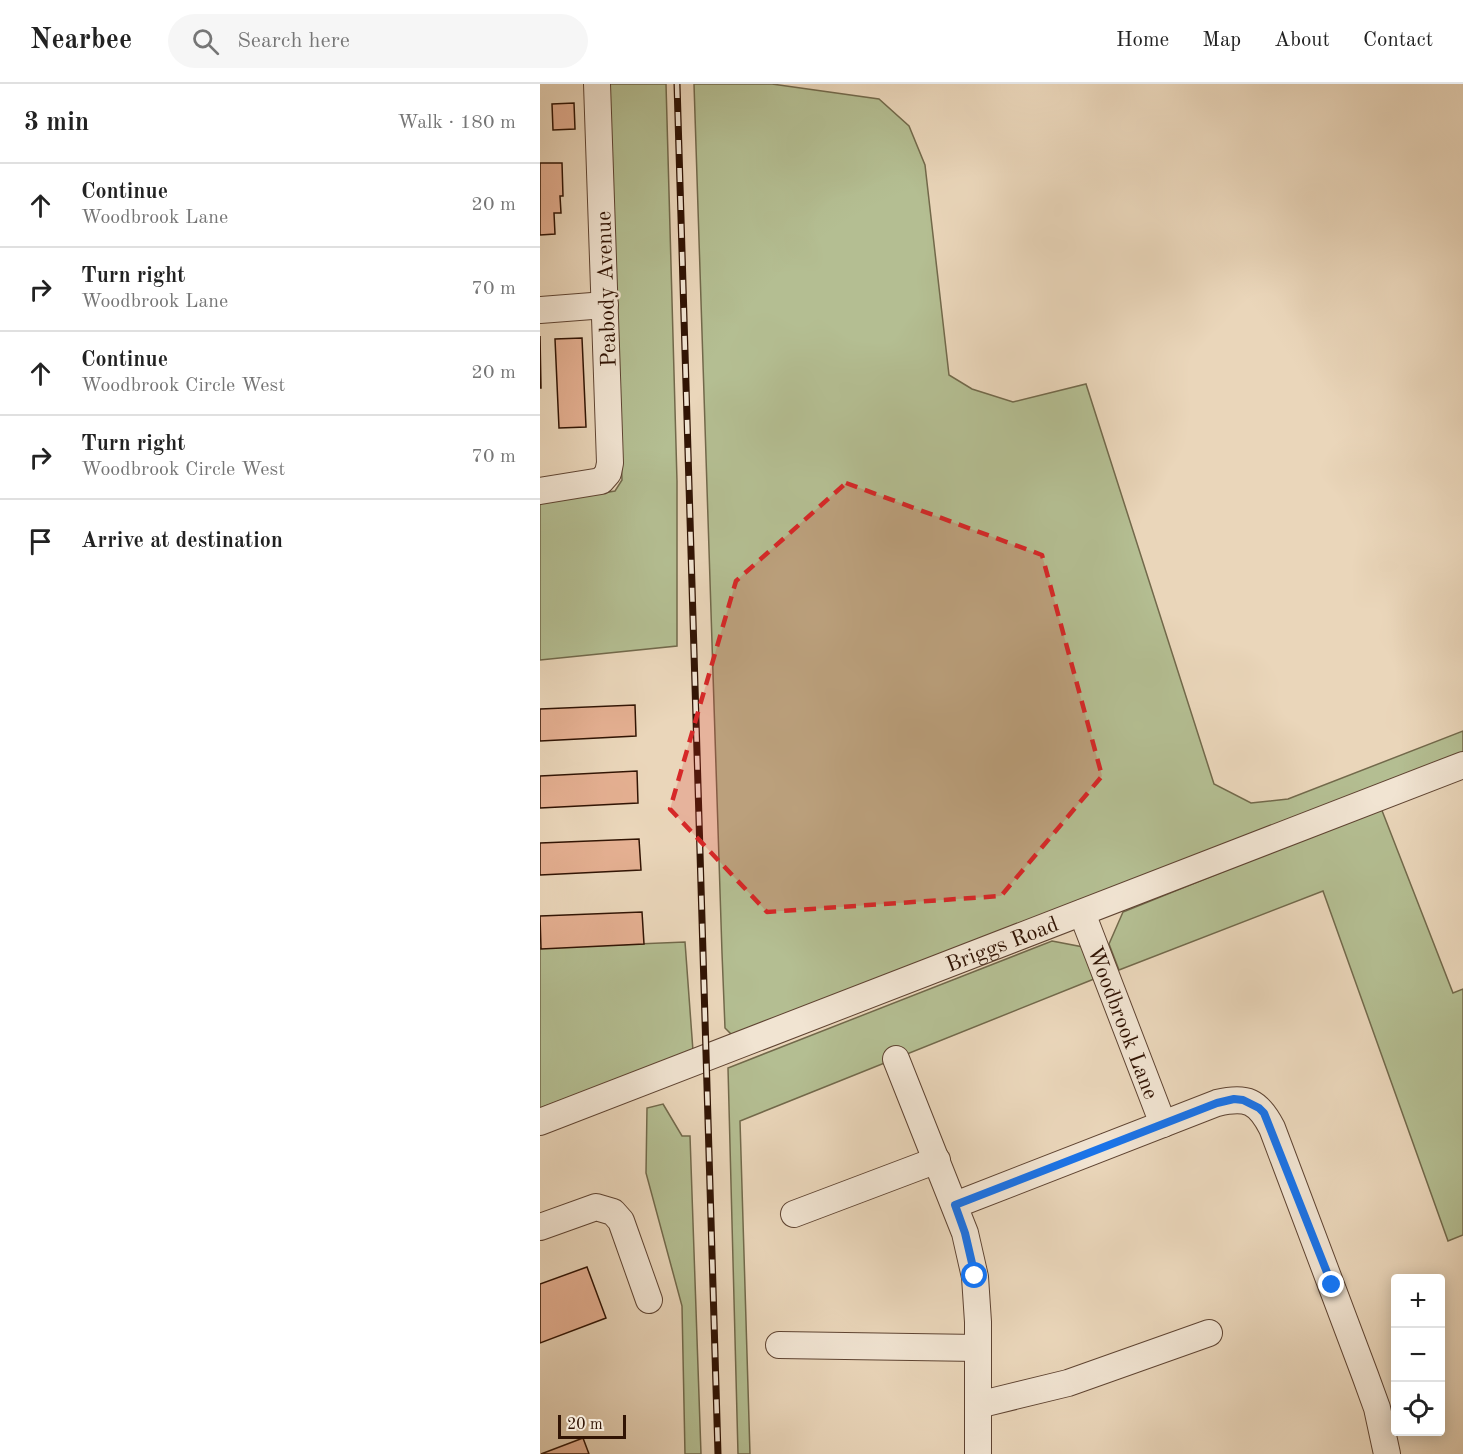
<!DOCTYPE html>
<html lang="en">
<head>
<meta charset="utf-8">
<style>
	:root { --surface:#fff; --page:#f6f6f6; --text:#222; --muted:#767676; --line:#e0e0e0 }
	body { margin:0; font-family:"Old Standard TT",serif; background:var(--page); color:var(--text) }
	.controls { position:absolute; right:18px; bottom:18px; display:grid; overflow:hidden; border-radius:6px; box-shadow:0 3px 15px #0003 }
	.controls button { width:54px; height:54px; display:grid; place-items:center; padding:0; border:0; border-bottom:2px solid var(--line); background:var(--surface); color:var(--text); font:30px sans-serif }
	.scale { position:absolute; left:18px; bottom:15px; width:68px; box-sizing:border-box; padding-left:6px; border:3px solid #311404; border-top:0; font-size:16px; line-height:21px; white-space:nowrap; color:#311404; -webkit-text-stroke:4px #f1e4d2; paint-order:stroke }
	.stop { position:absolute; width:18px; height:18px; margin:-14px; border:4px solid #1a73e8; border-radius:50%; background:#fff }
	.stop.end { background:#1a73e8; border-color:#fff; box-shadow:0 2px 6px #0008 }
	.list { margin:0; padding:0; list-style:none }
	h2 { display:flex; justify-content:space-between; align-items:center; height:78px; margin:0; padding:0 24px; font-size:26px }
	h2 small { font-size:20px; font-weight:400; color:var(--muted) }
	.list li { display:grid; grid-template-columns:39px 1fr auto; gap:18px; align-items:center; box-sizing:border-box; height:84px; padding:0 24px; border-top:2px solid var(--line) }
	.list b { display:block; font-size:22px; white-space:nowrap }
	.list p { margin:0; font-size:20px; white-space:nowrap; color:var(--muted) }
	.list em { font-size:20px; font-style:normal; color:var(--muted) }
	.icon { flex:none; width:33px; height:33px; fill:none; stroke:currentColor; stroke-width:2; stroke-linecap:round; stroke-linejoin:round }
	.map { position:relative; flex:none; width:923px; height:1370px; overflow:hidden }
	header { display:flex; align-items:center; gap:36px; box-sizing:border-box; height:84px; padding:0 30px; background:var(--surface); border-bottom:2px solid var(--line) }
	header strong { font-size:28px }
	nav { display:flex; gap:33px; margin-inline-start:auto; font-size:21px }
	.search { width:420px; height:54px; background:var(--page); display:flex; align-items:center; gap:15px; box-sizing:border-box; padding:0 21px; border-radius:33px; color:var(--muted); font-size:22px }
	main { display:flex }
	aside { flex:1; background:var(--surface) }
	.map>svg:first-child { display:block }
	.green { fill:#b4be92; stroke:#72694b; stroke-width:1.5 }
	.building { fill:#e5b092; stroke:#311404; stroke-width:1.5 }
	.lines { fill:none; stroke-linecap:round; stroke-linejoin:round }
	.minor-casing { stroke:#5f4432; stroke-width:28 }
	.minor { stroke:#f1e4d2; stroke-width:26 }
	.rail-casing { stroke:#311404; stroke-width:7 }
	.rail { stroke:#f1e4d2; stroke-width:4.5; stroke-dasharray:14; stroke-linecap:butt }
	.route { stroke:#1a73e8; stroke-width:8 }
	.marked { fill:#d62828; fill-opacity:0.2; stroke:#d62828; stroke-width:4.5; stroke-dasharray:12 8; stroke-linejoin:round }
	.labels { text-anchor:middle; stroke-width:5; stroke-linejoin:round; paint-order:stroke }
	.street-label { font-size:22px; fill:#311404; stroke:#f1e4d2 }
</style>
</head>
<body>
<header>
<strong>Nearbee</strong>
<div class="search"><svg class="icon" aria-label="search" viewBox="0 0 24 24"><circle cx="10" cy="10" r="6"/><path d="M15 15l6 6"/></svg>Search here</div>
<nav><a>Home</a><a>Map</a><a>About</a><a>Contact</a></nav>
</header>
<main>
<aside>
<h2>3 min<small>Walk · 180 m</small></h2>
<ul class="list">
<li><svg class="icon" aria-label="ahead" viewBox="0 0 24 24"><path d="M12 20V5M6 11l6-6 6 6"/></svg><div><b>Continue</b><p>Woodbrook Lane</p></div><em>20 m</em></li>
<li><svg class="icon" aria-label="right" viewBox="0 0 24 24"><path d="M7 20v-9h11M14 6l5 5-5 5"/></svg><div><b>Turn right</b><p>Woodbrook Lane</p></div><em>70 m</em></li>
<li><svg class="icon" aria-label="ahead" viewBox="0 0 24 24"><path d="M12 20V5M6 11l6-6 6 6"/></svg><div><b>Continue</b><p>Woodbrook Circle West</p></div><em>20 m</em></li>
<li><svg class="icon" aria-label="right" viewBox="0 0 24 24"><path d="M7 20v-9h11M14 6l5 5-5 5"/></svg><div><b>Turn right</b><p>Woodbrook Circle West</p></div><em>70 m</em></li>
<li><svg class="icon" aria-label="arrive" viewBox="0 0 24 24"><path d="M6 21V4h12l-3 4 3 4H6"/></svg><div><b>Arrive at destination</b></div></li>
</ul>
</aside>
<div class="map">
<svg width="923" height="1370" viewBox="0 0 923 1370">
	<rect width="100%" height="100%" fill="#ead6ba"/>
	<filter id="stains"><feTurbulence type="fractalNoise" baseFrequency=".00333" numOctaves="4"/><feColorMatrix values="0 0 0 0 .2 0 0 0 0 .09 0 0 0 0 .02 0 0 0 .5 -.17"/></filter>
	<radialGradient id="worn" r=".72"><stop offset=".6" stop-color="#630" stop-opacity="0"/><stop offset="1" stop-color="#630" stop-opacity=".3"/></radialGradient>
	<g class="green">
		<polygon points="66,0 126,0 137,397 137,562 0,576 0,419 75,407 82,396"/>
		<polygon points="154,0 232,0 339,15 369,42 385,81 409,291 432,305 473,318 546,300 674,700 711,719 748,715 923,647 923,668 192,951 185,944 182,869"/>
		<polygon points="841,724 913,909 923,905 923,1151 908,1157 783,807 579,886 569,860 583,828"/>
		<polygon points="512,857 543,863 554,895 200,1037 210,1370 198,1370 188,984"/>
		<polygon points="145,858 153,967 0,1024 0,864"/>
		<polygon points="123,1020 142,1052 150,1052 161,1370 145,1370 142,1222 106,1089 107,1024"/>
	</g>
	<g class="building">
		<polygon points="34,19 35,45 13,46 12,20"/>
		<polygon points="0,79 22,79 23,112 20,112 21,129 14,129 15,150 0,151"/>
		<polygon points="0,252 1,304 0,304"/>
		<polygon points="42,254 46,343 19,344 15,255"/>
		<polygon points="95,621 96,652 0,657 0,625"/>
		<polygon points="97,687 98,719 0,724 0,692"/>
		<polygon points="99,755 101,786 0,791 0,759"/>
		<polygon points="102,828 104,860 1,865 0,832"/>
		<polygon points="47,1183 66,1234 0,1259 0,1200"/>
		<polygon points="43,1354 49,1370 1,1370"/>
	</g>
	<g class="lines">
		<defs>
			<g id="minor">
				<polyline points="0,226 65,221"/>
				<polyline points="0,407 61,397 68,389 70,379 57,0"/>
				<path id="s1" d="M542,829L623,1040"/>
				<polyline points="356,975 425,1149 435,1193 438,1238 438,1370"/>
				<path id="s2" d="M0,1038L923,681"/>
				<path d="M415,1121L677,1019C707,1012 718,1017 732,1044L825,1291L837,1324L847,1370"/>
				<polyline points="254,1130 397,1076"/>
				<polyline points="0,1143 56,1123 73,1128 81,1137 109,1216"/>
				<polyline points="239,1261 438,1264"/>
				<polyline points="438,1321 528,1299 669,1249"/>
			</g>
		</defs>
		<use href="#minor" class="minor-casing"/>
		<use href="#minor" class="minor"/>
		<defs>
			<polyline id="rail" points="137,0 178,1370"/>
		</defs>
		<use href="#rail" class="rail-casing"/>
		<use href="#rail" class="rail"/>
	</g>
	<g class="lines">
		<polyline class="route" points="435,1192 425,1149 415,1121 677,1019 694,1015 703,1016 719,1024 724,1029 792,1201"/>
	</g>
	<path class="marked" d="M306,399L502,471L562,692L461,812L227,828L130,725L196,497Z"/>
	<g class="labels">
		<g class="street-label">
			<text transform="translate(65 205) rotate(-92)" y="8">Peabody Avenue</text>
			<text dy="8" stroke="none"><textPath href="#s2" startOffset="495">Briggs Road</textPath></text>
			<text dy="8" stroke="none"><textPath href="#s1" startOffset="117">Woodbrook Lane</textPath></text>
		</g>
	</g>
	<rect width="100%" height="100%" filter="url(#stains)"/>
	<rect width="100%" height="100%" fill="url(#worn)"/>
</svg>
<div class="controls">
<button>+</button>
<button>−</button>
<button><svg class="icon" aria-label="locate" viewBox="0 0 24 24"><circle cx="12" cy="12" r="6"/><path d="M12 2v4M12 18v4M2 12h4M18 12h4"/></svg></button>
</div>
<div class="scale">20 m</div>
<div class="stop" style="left:435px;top:1192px"></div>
<div class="stop end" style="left:792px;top:1201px"></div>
</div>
</main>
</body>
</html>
